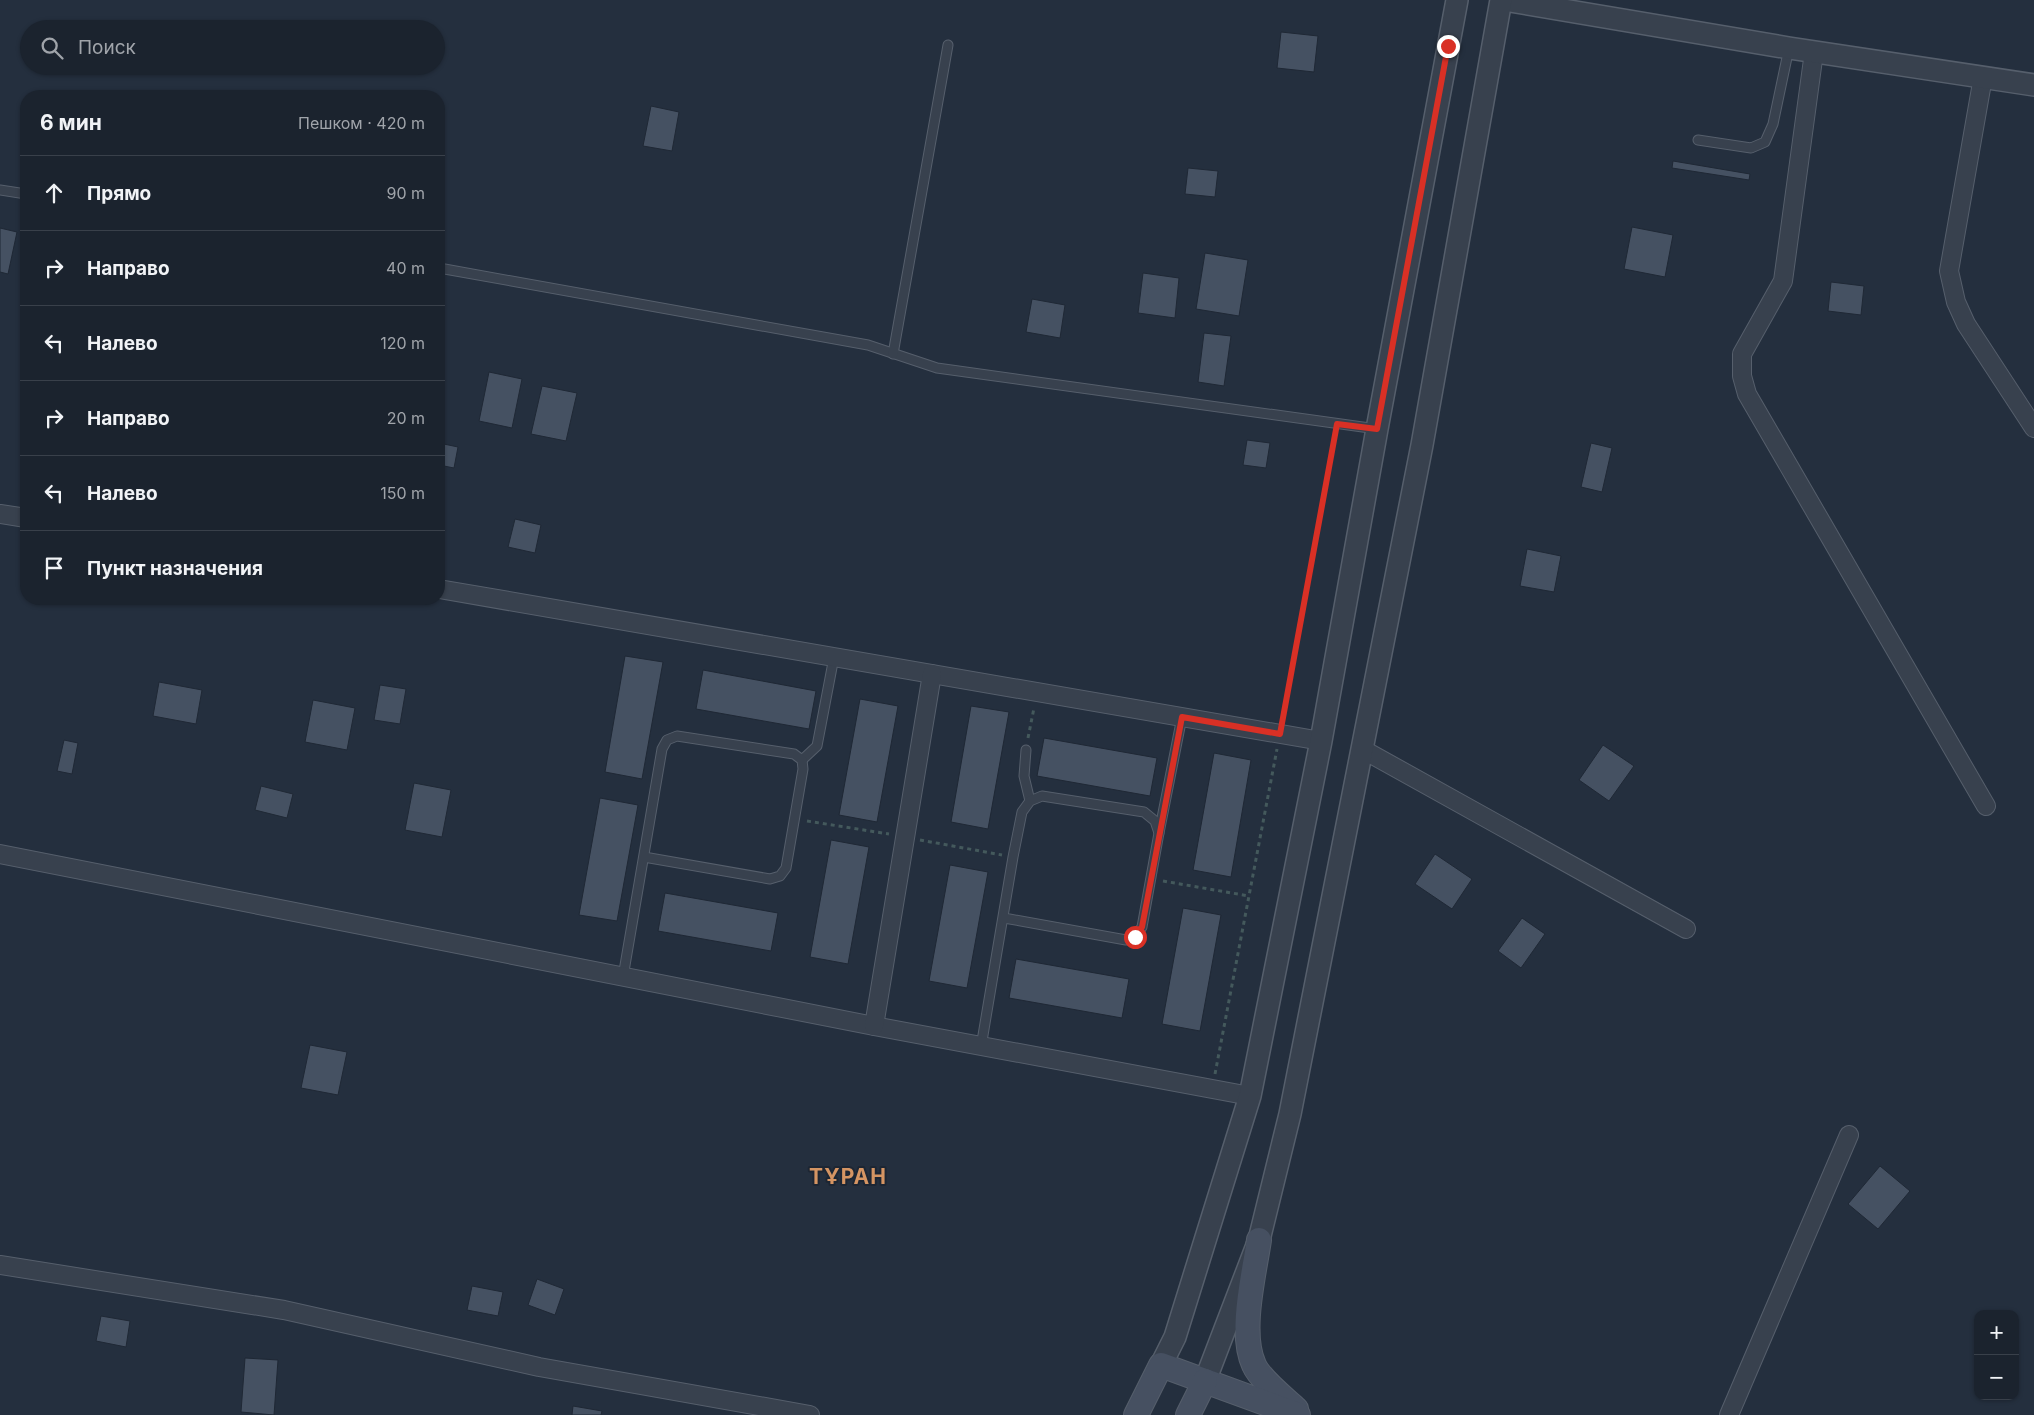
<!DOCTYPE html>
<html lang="ru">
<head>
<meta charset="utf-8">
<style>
	:root { --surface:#1b232e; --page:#282f3a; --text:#f1f3f6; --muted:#a0a4aa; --line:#39404a }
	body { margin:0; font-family:Inter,sans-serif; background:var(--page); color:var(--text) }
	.controls { position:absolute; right:15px; bottom:15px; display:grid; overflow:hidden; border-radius:10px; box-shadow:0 1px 4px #0004 }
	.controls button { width:45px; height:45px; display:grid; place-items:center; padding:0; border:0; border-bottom:1px solid var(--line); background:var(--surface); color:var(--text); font:25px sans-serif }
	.stop { position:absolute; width:15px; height:15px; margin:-11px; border:4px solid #d93025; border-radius:50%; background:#fff }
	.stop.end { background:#d93025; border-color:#fff; box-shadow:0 1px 5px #0008 }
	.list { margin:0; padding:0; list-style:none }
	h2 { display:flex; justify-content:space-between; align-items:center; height:65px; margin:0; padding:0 20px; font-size:21px }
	h2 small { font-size:16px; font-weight:400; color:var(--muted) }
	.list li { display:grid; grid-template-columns:32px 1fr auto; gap:15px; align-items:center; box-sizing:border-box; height:75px; padding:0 20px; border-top:1px solid var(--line) }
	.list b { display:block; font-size:19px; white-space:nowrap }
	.list em { font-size:16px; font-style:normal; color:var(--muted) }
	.icon { flex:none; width:28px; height:28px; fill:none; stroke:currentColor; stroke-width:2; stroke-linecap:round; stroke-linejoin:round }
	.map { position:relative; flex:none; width:2034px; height:1415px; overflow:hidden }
	.search { position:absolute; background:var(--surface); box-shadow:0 1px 4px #0004; left:20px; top:20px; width:425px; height:55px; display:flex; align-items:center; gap:12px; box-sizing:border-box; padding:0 18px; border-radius:28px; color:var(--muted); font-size:19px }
	.panel { position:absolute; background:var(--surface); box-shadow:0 1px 4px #0004; left:20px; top:90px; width:425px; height:515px; border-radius:20px }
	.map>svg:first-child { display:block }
	.building { fill:#455162; stroke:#1f2835 }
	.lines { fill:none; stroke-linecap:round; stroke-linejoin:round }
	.service-casing { stroke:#565f6c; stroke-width:11 }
	.minor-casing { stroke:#565f6c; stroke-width:20 }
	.tertiary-casing { stroke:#565f6c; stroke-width:24 }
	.secondary-casing { stroke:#565f6c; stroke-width:26 }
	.path { stroke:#44595c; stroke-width:3; stroke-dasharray:4 4; stroke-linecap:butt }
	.service { stroke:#38414e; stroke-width:9 }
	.minor { stroke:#38414e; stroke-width:18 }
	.tertiary { stroke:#38414e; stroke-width:21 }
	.secondary { stroke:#465061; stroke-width:24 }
	.route { stroke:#d93025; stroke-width:6 }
	.labels { text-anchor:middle; stroke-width:4; stroke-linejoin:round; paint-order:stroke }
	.district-label { font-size:21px; font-weight:bold; letter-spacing:1px; fill:#d59563; stroke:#1d2633 }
</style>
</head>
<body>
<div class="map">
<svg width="2034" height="1415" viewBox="0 0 2034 1415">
	<rect width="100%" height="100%" fill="#242f3e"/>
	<g class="building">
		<polygon points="1281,32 1318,36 1314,72 1277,68"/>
		<polygon points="651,106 679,112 672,151 643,146"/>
		<polygon points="1673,161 1750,174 1749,180 1672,168"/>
		<polygon points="1188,168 1218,171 1215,197 1185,194"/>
		<polygon points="1632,227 1673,235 1665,277 1624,269"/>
		<polygon points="0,228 17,232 8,274 0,272"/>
		<polygon points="1205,253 1248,260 1239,316 1196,309"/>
		<polygon points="1143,273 1179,278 1175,318 1138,313"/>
		<polygon points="1831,282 1864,286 1861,315 1828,311"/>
		<polygon points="1032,299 1065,305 1060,338 1026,332"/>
		<polygon points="1204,333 1231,336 1224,386 1198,382"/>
		<polygon points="489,372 522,379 512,428 479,421"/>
		<polygon points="542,386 577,393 566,441 531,434"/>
		<polygon points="1247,440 1270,443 1266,468 1243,465"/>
		<polygon points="439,443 458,447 454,468 439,465"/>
		<polygon points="1591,443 1612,448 1602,492 1581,487"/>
		<polygon points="515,519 541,525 535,553 508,547"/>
		<polygon points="1527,549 1561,556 1554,592 1520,586"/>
		<polygon points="625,656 663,662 642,779 605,772"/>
		<polygon points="703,670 816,691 809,729 696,709"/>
		<polygon points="159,682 202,690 196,724 153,716"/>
		<polygon points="380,685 406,689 400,724 374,720"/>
		<polygon points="860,699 898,706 877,822 839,815"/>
		<polygon points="313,700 355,708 347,750 305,742"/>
		<polygon points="971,706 1009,712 988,829 951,822"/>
		<polygon points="1044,738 1157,758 1150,796 1037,776"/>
		<polygon points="64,740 78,743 72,774 57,771"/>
		<polygon points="1603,745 1634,766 1609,801 1579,780"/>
		<polygon points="1214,753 1251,760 1231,877 1193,870"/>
		<polygon points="414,783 451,790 442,837 405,830"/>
		<polygon points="261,786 293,794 287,818 255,810"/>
		<polygon points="600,798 638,805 617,921 579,915"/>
		<polygon points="831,840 869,847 848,964 810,957"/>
		<polygon points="1435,854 1472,879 1452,909 1415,884"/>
		<polygon points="950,865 988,872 967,988 929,981"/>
		<polygon points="665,893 778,913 771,951 658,931"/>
		<polygon points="1183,908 1221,915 1200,1031 1162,1024"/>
		<polygon points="1522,918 1545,934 1521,968 1498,951"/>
		<polygon points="1016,959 1129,979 1122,1018 1009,998"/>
		<polygon points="310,1045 347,1052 338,1095 301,1088"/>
		<polygon points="1880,1166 1910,1191 1878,1229 1848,1204"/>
		<polygon points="537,1279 564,1289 555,1315 528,1305"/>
		<polygon points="472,1286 503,1292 498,1316 467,1310"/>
		<polygon points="101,1316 130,1321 126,1347 96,1341"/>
		<polygon points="245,1358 278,1360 274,1415 241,1412"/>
		<polygon points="573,1406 602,1411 601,1415 572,1415"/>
	</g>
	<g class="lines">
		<defs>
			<g id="service">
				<polyline points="1698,140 1751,148 1765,142 1773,124 1789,48"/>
				<polyline points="0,190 26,194"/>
				<polyline points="439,268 868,345 937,368 1377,429"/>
				<polyline points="893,354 948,45"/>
				<polyline points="1026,750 1024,776 1030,801"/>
				<polyline points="802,760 817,746 834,657"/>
				<polyline points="1159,833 1182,717"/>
				<polyline points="623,977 662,749 667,740 677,736 794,754 802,760 803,769 786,868 780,876 770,879 644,857"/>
				<polyline points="981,1047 1013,857 1022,812 1030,801 1042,796 1144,812 1155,821 1159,833 1142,927 1135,937 1126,940 1004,918"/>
			</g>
			<g id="minor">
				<polyline points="1814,52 1783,281 1742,354 1742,376 1747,394 1986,806"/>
				<polyline points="1983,77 1949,271 1956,302 1966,324 2034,428"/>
				<polyline points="0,514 26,518"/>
				<polyline points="439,589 1321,741"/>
				<polyline points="1362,749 1686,929"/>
				<polyline points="0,854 874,1026 1250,1096"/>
				<polyline points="874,1026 932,674"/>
				<polyline points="0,1265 284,1310 539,1367 810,1415"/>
				<polyline points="1729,1415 1849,1135"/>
			</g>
			<g id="tertiary">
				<polyline points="1504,0 1789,48 2034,85"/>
				<polyline points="1161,1365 1175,1337 1250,1096 1321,741 1377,429 1457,0"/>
				<polyline points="1205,1381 1259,1240 1290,1114 1422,445 1501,0"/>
			</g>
			<g id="secondary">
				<path d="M1259,1240C1254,1274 1239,1333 1254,1365C1260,1379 1284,1398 1296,1409"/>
				<polyline points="1136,1415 1161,1365 1298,1415"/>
				<polyline points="1188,1415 1205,1381"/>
			</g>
		</defs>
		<use href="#service" class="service-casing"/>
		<use href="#minor" class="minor-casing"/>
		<use href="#tertiary" class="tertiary-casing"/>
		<use href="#secondary" class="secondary-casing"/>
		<g class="path">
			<polyline points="1283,718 1335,434"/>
			<polyline points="1028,738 1034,708"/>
			<polyline points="807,821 889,834"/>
			<polyline points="920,840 1002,855"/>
			<polyline points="1163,881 1249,896"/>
			<polyline points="1215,1074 1277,749"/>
		</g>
		<use href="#service" class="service"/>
		<use href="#minor" class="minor"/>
		<use href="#tertiary" class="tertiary"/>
		<use href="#secondary" class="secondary"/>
	</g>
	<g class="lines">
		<polyline class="route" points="1135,937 1142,927 1182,717 1280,734 1337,424 1377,429 1448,46"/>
	</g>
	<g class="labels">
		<g class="district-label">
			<text x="848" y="1184">ТҰРАН</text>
		</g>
	</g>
</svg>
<div class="controls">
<button>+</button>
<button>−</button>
</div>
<div class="stop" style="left:1135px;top:937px"></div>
<div class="stop end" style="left:1448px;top:46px"></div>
<div class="search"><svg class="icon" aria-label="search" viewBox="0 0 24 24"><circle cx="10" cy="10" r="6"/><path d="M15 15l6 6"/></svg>Поиск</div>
<section class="panel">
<h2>6 мин<small>Пешком · 420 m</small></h2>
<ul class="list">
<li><svg class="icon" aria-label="ahead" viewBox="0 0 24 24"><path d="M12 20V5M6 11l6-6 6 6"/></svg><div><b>Прямо</b></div><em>90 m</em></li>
<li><svg class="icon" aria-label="right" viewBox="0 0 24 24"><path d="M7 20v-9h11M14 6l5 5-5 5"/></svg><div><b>Направо</b></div><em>40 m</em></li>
<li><svg class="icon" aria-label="left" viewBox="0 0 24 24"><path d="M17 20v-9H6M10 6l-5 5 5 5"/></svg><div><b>Налево</b></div><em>120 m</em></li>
<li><svg class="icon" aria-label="right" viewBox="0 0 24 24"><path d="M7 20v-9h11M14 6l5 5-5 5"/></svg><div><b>Направо</b></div><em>20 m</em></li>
<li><svg class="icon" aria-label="left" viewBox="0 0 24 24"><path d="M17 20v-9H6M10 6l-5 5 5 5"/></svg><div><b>Налево</b></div><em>150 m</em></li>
<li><svg class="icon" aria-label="arrive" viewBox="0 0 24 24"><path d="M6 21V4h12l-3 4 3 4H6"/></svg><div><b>Пункт назначения</b></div></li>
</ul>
</section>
</div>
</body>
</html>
